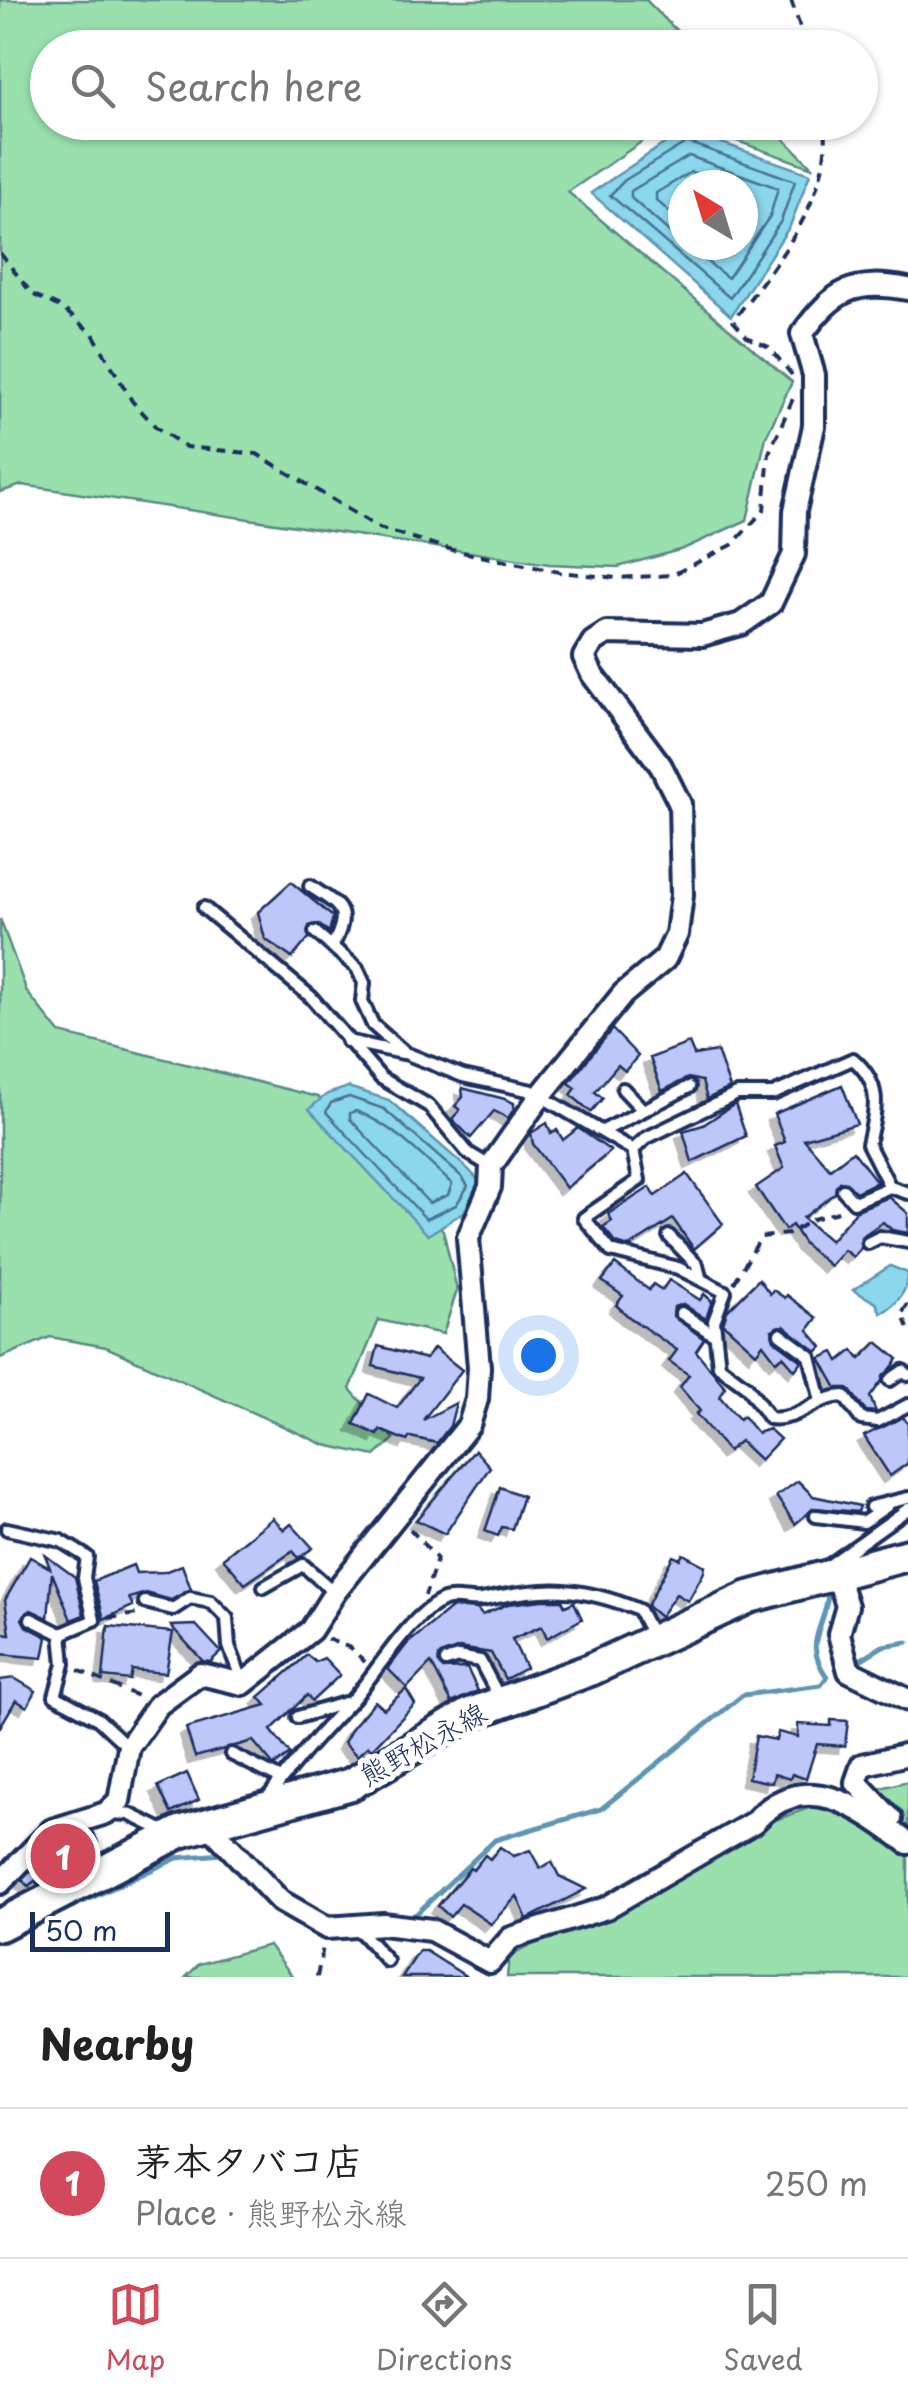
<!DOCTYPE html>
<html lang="en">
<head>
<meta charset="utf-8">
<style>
	:root { --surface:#fff; --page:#f6f6f6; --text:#222; --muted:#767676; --line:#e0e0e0; --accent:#d1495b }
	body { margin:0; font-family:"Playpen Sans","Klee One",sans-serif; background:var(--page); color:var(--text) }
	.compass { position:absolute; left:668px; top:170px; width:90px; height:90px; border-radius:50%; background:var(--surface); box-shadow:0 2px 8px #0004; rotate:322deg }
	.scale { position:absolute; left:30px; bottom:25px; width:140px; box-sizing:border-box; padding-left:10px; border:5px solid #1b2f5e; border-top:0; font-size:28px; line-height:35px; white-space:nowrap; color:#1b2f5e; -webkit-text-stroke:8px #fff; paint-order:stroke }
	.you { position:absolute; left:538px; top:1355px; width:35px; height:35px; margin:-25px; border:8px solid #fff; border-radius:50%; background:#1a73e8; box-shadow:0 0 0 15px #1a73e833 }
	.badge { display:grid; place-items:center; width:65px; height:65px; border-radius:50%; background:var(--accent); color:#fff; font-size:32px; font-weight:700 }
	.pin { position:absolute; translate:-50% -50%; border:5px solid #fff; box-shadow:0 2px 10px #0006 }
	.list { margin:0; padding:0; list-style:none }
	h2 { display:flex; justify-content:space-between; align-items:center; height:130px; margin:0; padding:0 40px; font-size:42px }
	h2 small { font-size:32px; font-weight:400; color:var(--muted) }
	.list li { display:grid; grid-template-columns:65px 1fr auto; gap:30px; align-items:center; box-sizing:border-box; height:150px; padding:0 40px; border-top:2px solid var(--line) }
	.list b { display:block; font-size:38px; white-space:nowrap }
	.list p { margin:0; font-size:32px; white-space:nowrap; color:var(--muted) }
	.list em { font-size:32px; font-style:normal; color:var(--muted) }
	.icon { flex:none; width:55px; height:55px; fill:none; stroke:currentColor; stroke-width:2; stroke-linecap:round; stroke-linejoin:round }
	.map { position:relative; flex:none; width:908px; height:1977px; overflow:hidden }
	.search { position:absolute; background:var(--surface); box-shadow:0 2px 8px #0004; left:30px; right:30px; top:30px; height:110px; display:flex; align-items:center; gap:25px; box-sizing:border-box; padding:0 35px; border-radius:55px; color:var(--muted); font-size:38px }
	.sheet { height:280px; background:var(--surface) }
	nav { display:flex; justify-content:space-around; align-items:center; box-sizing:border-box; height:140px; border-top:2px solid var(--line); background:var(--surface); font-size:28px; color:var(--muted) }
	nav a { display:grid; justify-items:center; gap:5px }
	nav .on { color:var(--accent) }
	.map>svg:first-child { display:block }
	.green { fill:#99e0ad; stroke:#5a8886; stroke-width:2.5 }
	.water { fill:#8bd7eb; stroke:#5e94b3; stroke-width:2.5; fill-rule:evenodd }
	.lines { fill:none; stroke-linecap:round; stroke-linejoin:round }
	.shore { stroke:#487296; stroke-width:2.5 }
	.stream { stroke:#5e94b3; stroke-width:5 }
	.building { fill:#bec7f9; stroke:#1b2f5e; stroke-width:2.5; filter:url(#shadow) }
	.lane-casing { stroke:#1b2f5e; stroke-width:18 }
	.street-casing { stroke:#1b2f5e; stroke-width:28 }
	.secondary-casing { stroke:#1b2f5e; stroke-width:38 }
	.path { stroke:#1b2f5e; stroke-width:4; stroke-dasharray:10 8; stroke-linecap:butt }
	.lane { stroke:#fff; stroke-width:10 }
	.street { stroke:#fff; stroke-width:20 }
	.secondary { stroke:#fff; stroke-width:30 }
	.labels { text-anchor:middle; stroke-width:10; stroke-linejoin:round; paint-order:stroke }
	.street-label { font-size:28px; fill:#1b2f5e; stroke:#fff }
</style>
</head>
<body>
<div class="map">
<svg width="908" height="1977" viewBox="0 0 908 1977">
	<defs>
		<filter id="shadow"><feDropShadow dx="-7" dy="7" stdDeviation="0" flood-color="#0004"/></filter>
	</defs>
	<rect width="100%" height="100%" fill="#fff"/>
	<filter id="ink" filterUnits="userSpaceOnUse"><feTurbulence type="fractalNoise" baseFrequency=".01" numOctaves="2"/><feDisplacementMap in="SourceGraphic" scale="20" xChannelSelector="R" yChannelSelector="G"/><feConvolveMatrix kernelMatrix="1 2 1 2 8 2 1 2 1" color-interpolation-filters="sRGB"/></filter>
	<g filter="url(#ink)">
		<g class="green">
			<polygon points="0,0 646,0 693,47 48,48 48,122 669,123 568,192 792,382 766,437 747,520 683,549 618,567 549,564 22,485 0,492"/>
			<polygon points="686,123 768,123 813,168"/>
			<polygon points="0,919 27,992 60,1033 318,1097 443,1230 457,1290 443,1334 379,1320 350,1389 394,1439 375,1456 325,1445 106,1347 50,1337 0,1358"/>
			<polygon points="908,1781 908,1977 507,1977 509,1957 758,1826 826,1802"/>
			<polygon points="269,1945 293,1977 186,1977 199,1964"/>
		</g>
		<g class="water">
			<path d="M685,130L810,174L790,226L731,316L591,193ZM683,185H743V245H683Z"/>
			<polygon points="348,1087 389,1100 469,1170 479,1181 464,1212 428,1235 309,1109 327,1094"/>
			<path d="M890,1266L908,1273C908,1291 896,1306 881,1313L876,1303L853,1290Z"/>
		</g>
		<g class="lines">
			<g class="shore">
				<polygon points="687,142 795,181 781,221 730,298 610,195 625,180"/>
				<polyline points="683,224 656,200 656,193 691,172 729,185"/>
				<polyline points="683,244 631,198 631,191 689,156 778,188 770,216 728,278 685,245"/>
				<polygon points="349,1097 384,1109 462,1177 468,1186 456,1205 426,1219 326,1112 331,1103"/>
				<path d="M356,1111C394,1126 422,1156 452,1184L448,1195L429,1203L350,1119V1113Z"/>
			</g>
			<g class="stream">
				<polyline points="855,1663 883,1646 908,1642"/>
				<polyline points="59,1913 177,1858 222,1854"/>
				<polyline points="318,1914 347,1917"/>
				<path d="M403,1918L415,1915L495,1840L601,1809L743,1695L821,1685L827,1677C801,1640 826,1630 828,1592"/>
			</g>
		</g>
		<g class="building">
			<polygon points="291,882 333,917 329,932 318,924 309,926 309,938 292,958 265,939 258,912"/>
			<polygon points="612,1029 638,1056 625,1071 618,1065 595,1092 603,1098 591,1112 571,1095 576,1088 569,1083"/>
			<polygon points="689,1043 694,1055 717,1051 730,1088 707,1099 702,1081 688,1078 662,1091 650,1058"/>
			<polygon points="842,1085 857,1124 804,1139 830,1169 853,1151 877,1182 856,1192 840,1182 835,1193 803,1218 830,1241 857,1210 889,1197 908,1213 908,1233 892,1230 883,1222 861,1237 861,1248 853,1257 844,1250 830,1266 804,1244 792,1225 785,1230 756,1187 784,1168 775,1146 785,1142 774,1114"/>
			<polygon points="462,1088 505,1099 514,1103 514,1109 508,1118 494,1111 471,1138 452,1119 460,1110 455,1106 463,1097"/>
			<polygon points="735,1104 746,1136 692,1162 683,1131 703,1125"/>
			<polygon points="547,1123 551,1133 557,1130 563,1140 578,1128 611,1151 566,1188 533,1144 531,1133"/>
			<polygon points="687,1174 723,1224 694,1249 673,1219 629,1247 616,1243 603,1227 612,1221 608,1214 641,1193 650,1187 655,1196"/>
			<polygon points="615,1264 649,1290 653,1284 662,1290 669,1280 700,1300 704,1294 712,1301 706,1319 683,1304 674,1307 673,1316 704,1339 696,1351 725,1387 720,1397 739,1419 743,1416 757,1433 769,1429 780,1439 760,1460 740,1441 728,1451 696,1414 700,1411 680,1387 689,1375 669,1361 677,1350 629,1317 616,1305 623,1296 602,1281"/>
			<polygon points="759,1279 770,1294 773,1290 785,1298 787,1295 817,1318 808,1330 822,1347 817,1352 784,1326 772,1330 774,1340 802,1361 795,1370 783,1356 776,1361 763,1344 756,1353 723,1323 727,1311"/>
			<polygon points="877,1342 898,1359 870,1397 876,1412 866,1411 848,1388 837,1388 820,1358 834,1352 839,1361 853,1350 860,1359"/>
			<polygon points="378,1346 426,1359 434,1348 462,1370 423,1420 456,1403 450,1426 437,1443 410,1437 407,1441 380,1430 378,1435 354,1424 369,1394 397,1408 420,1378 373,1366"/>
			<polygon points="903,1417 908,1424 908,1463 890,1476 864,1436"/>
			<polygon points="475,1450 490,1467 445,1534 416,1520"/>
			<polygon points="798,1481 813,1496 860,1506 858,1512 814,1508 795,1524 776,1496"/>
			<polygon points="500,1487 523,1496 512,1529 502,1527 498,1536 485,1531"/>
			<polygon points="273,1518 284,1530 291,1524 313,1548 298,1558 293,1551 245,1584 223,1558"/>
			<polygon points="683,1554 705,1566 704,1572 688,1601 676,1594 660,1617 647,1606 673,1556 680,1559"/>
			<polygon points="45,1555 75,1577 84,1615 71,1620 52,1573 48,1618 31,1610 22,1619 26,1626 47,1637 43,1658 0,1654 0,1633 10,1634 5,1600 30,1557 50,1568"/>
			<polygon points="133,1565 136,1573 164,1572 182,1565 191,1589 171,1600 146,1593 129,1598 133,1606 104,1619 94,1581"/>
			<polygon points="542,1600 562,1600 565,1606 574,1602 582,1619 547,1638 542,1626 512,1639 526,1668 505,1679 491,1653 459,1648 439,1656 443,1669 467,1668 478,1691 452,1703 431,1663 407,1688 388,1669 407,1644 452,1607 477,1609 482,1615 508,1604"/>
			<polygon points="196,1625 221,1652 210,1662 203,1661 171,1626"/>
			<polygon points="108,1626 173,1632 166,1673 132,1670 130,1680 103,1677"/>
			<polygon points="307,1655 315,1662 324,1658 340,1675 312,1701 307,1695 271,1730 290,1754 274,1766 253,1741 195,1757 186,1728 266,1705 259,1697"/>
			<polygon points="14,1678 36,1691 27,1707 16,1700 0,1727 0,1680"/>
			<polygon points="406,1689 415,1704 372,1749 368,1746 357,1756 344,1743 352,1728 375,1701 384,1709"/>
			<polygon points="831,1720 848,1721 845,1746 817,1744 806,1779 792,1774 790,1779 774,1774 772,1783 748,1778 756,1736 776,1740 778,1732 798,1737 798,1724 831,1726"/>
			<polygon points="187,1773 199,1800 171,1813 158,1786"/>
			<polygon points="94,1833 98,1843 80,1862 73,1861 38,1884 35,1881 28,1886 22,1880 59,1842"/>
			<polygon points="500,1847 514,1856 530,1850 540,1868 552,1862 559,1876 586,1889 527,1919 517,1896 491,1924 461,1904 450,1917 438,1906 470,1868 473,1870 485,1855 490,1859"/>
			<polygon points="419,1951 426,1951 467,1977 402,1977"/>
		</g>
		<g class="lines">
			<defs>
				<g id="lane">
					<path d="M310,886C341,907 351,909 333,945"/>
					<polyline points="204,908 311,997 381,1078 429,1106 468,1153 490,1166"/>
					<path d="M315,932L357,968L364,983L362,1001L373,1025L405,1053L463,1076L532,1091L633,1150L646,1138L737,1094H773L853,1059C883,1085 876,1109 868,1144L890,1187L908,1193"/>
					<polyline points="347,1041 403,1053"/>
					<polyline points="623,1089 641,1108"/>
					<polyline points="603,1131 689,1087"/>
					<path d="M633,1150L639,1180L584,1218L611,1251L678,1268L725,1292L714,1321L719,1366L747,1387L769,1418C799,1422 814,1397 844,1396L861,1419L878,1421L908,1405"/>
					<polyline points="843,1190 854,1202 890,1187"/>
					<polyline points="669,1236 697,1265 700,1277"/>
					<polyline points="868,1243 880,1237 908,1242"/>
					<polyline points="681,1313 714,1335"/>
					<polyline points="780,1334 810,1356 820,1397"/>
					<polyline points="890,1380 903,1371 908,1375"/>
					<polyline points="871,1507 908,1498"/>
					<polyline points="816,1516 864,1522 887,1506"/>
					<polyline points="7,1529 61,1541 87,1557 84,1578 94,1620 61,1634"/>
					<polyline points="824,1569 908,1509"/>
					<polyline points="264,1587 303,1565 334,1592"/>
					<polyline points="145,1602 173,1609 190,1598 211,1602 227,1618 229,1646 243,1683"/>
					<polyline points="31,1619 61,1634 64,1664 55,1696 98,1719 128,1747"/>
					<polyline points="446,1661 458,1657 480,1661 501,1701"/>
					<polyline points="298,1717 345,1703"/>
					<polyline points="231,1754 281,1779"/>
					<path d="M266,1800C293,1763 320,1733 351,1701C377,1673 409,1614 444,1600C455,1596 470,1602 482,1600C543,1587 579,1585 639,1610L652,1635"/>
					<polyline points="107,1813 129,1814 166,1832"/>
					<polyline points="357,1928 387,1961"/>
				</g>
				<g id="street">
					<polyline points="837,1575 847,1606 839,1634 849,1671 908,1700"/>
					<polyline points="891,1819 856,1782 862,1765 908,1754"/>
					<path d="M206,1822L280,1901L327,1928L383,1924L431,1930L490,1962L511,1938L606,1908L754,1822C804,1767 858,1806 908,1843"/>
					<path d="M0,1883L52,1830L106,1813L119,1801L129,1747L158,1705L200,1674L243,1684L311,1630L335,1592L469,1425L477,1399L479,1367L468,1238L490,1187L491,1166L541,1095L623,994L665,959L677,934L682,895L680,804L661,766L592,674L584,657L593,642L607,633L702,635L741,624L771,603L794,554L795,511L814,426V375L802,334C834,290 853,279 908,289"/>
				</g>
				<polyline id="secondary" points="0,1925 180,1832 351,1784 470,1714 590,1670 749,1597 908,1555"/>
			</defs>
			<use href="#lane" class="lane-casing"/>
			<use href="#street" class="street-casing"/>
			<use href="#secondary" class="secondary-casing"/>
			<g class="path">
				<polyline points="791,0 807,48"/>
				<polyline points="0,253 32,294 62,308 93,334 132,401 156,427 186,447 257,454 379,528 456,551 559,572 616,578 672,575 732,545 764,510 769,453 795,394"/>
				<path d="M792,375L769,347L747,337L733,321C775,264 833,199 825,122"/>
				<polyline points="734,1283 761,1237 789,1234 813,1219 842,1211"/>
				<polyline points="908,1304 902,1314 908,1328"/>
				<polyline points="410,1529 437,1559 425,1596"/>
				<polyline points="108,1618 138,1614"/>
				<polyline points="327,1639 351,1648 365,1662"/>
				<polyline points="78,1670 142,1698"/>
				<polyline points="317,1977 323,1947"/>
			</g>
			<use href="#lane" class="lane"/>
			<use href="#street" class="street"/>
			<use href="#secondary" class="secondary"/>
		</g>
	</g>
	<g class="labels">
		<g class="street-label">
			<text transform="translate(423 1744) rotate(-29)" y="10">熊野松永線</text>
		</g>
	</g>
</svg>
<svg class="compass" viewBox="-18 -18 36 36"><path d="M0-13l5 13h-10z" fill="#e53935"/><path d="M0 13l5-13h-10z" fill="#767676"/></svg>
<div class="scale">50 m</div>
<div class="you"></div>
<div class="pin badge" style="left:63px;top:1856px">1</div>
<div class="search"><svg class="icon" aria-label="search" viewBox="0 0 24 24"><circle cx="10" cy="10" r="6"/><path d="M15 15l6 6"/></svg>Search here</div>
</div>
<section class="sheet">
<h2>Nearby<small></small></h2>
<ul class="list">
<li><span class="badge">1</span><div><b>茅本タバコ店</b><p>Place · 熊野松永線</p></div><em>250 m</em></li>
</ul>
</section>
<nav>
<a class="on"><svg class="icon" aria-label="map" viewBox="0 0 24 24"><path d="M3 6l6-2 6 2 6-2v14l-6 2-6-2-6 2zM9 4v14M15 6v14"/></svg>Map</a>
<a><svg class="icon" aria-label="directions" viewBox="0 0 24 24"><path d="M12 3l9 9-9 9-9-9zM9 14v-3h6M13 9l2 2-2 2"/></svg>Directions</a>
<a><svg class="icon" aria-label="saved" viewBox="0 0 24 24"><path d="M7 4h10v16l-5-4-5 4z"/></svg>Saved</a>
</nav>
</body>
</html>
